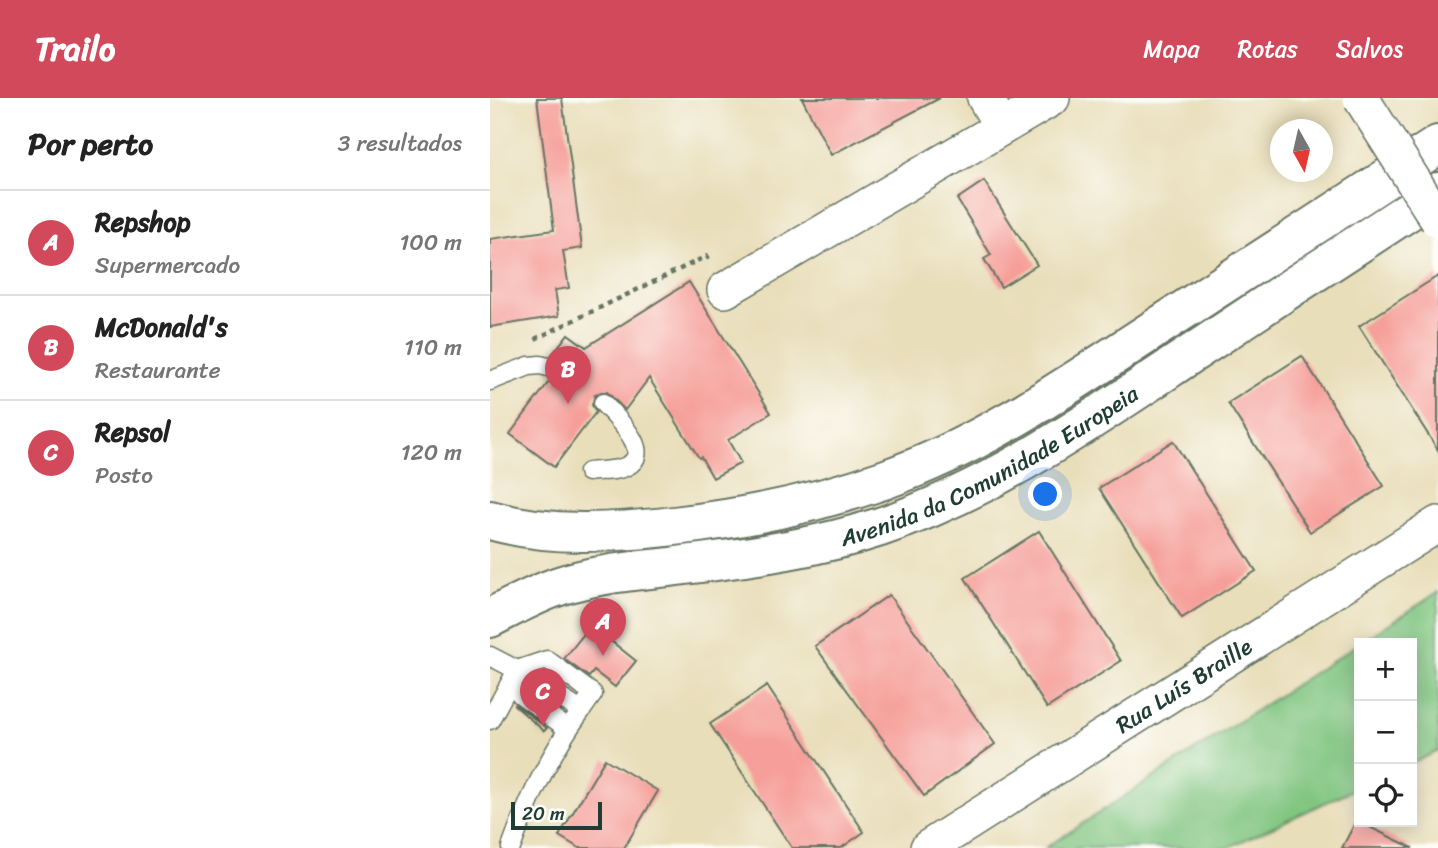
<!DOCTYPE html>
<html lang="pt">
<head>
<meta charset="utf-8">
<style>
	:root { --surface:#fff; --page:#f6f6f6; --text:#222; --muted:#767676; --line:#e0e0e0; --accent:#d1495b }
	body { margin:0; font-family:Sriracha,sans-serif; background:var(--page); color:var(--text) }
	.controls { position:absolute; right:21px; bottom:21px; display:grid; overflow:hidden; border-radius:0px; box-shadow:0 4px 18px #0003 }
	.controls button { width:63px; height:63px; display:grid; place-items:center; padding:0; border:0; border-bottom:2px solid var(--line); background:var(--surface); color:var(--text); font:35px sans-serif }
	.compass { position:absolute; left:780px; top:21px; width:63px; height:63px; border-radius:50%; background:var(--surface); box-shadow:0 4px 18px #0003; rotate:172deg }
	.scale { position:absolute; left:21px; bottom:18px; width:91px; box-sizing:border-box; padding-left:7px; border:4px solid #1f3d34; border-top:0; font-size:19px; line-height:24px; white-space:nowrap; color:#1f3d34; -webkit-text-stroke:5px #fdfcf7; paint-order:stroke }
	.you { position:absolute; left:556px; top:397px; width:24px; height:24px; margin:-18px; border:5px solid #fff; border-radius:50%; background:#1a73e8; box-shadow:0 0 0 10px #1a73e833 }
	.badge { display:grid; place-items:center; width:46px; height:46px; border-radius:50%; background:var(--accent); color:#fff; font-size:23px; font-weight:700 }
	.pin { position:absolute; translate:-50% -58px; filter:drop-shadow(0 2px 4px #0008) }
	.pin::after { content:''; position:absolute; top:37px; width:24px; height:21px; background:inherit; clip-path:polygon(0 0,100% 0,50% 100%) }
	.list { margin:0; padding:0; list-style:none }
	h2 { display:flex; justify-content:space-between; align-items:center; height:91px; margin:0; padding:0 28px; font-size:30px }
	h2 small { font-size:23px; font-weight:400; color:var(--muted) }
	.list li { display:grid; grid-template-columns:46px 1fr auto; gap:21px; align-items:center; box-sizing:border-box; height:105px; padding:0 28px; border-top:2px solid var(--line) }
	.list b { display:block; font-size:26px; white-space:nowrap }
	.list p { margin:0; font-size:23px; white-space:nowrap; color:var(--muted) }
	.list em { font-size:23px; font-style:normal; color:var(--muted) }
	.icon { flex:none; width:38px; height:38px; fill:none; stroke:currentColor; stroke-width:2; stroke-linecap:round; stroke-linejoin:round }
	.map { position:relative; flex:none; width:948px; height:750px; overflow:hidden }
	header { display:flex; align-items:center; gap:42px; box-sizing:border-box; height:98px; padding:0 35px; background:var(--accent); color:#fff }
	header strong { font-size:33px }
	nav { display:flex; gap:38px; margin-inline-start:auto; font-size:24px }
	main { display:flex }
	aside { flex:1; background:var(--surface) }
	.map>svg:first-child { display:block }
	.green { fill:#80c580; stroke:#50815a; stroke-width:2 }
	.building { fill:#f69f9a }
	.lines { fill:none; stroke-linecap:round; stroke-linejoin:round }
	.lane-casing { stroke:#667563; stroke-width:21 }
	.street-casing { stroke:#667563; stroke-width:38 }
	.primary-casing { stroke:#667563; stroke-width:42 }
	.path { stroke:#667563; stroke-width:4.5; stroke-dasharray:5 5; stroke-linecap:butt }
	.lane { stroke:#fff; stroke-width:18 }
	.street { stroke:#fff; stroke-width:35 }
	.primary { stroke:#fff; stroke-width:38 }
	.street-bridge-casing { stroke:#667563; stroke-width:38; stroke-linecap:butt }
	.street-bridge { stroke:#fff; stroke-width:35 }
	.labels { text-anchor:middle; stroke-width:6; stroke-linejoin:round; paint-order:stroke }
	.street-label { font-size:23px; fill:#1f3d34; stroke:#fdfcf7 }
</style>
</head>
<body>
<header>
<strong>Trailo</strong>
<nav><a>Mapa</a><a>Rotas</a><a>Salvos</a></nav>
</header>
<main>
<aside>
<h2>Por perto<small>3 resultados</small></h2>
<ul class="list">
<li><span class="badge">A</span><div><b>Repshop</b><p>Supermercado</p></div><em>100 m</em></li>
<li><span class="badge">B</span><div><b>McDonald's</b><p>Restaurante</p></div><em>110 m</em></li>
<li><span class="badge">C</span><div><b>Repsol</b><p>Posto</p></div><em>120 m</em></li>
</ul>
</aside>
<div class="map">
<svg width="948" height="750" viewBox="0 0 948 750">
	<rect width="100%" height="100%" fill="#fdfcf7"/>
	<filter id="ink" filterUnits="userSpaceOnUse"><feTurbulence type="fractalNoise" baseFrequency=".0143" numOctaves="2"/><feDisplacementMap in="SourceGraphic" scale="14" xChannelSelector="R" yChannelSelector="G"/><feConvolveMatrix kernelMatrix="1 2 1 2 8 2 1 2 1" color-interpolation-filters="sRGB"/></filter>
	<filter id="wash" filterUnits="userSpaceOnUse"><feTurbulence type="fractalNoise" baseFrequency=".00686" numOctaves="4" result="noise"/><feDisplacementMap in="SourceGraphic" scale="28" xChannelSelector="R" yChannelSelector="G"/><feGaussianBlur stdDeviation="1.57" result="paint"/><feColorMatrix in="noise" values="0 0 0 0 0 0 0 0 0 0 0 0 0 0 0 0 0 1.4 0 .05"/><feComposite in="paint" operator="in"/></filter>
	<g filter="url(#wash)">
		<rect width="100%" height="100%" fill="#e9deba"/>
		<polygon class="green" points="948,494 948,653 922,665 922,545 869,545 869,689 737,750 555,750"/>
		<g id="blocks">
			<g class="building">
				<polygon points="47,0 72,0 92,150 73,153 79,190 65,192 69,218 0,229 0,141 64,132"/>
				<polygon points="312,0 450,0 341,57"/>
				<polygon points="494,83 547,167 511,189 494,161 501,157 467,101"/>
				<polygon points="948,178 948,352 869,228"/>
				<polygon points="199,184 281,315 238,342 251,365 223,380 211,359 209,360 159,280 135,312 117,294 111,294 105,297 102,307 106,314 64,369 20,336 61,281 70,282 76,278 78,273 75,263 61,258 78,236 96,249"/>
				<polygon points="812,258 894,388 820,434 738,305"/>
				<polygon points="683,343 766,473 692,520 609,390"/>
				<polygon points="549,433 631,563 557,610 475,480"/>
				<polygon points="399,497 505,646 434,698 325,548"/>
				<polygon points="101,527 146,563 125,589 104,573 99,579 74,561"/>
				<polygon points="277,588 374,734 351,750 302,750 220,626"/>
				<polygon points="25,606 57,630 54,633 24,607"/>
				<polygon points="115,661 168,693 134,750 89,750 69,738"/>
				<polygon points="867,721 869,724 923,750 852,750"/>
			</g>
		</g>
	</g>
	<g filter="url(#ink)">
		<use href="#blocks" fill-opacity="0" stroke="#667563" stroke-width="2"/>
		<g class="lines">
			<defs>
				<g id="lane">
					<polyline points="0,283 39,268 50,267 67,271"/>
					<path d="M98,374C110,372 126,374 137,368C165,354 124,318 113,305"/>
					<path d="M0,558L27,572L91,613C61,654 38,702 21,750"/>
					<polyline points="27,572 30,596 78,631"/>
					<polyline points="0,622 27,572 57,562 103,596 91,613"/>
				</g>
				<g id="street">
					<polyline points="495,0 512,29"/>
					<polyline points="235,192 562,0"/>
					<path id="s1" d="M438,750L948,426"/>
				</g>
				<g id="primary">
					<path d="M0,422C60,439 123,435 184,428C255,420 328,405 396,381C493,347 578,287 663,232C758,170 853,108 948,47"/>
					<path id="s2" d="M0,520C24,508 47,495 72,487C109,475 149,473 187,468C256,459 324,451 390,429C501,392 599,324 695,260C779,204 863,149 948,94"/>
				</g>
			</defs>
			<use href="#lane" class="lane-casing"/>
			<use href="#street" class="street-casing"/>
			<use href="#primary" class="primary-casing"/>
			<polyline class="path" points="45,241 217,158 220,163"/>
			<use href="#lane" class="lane"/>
			<use href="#street" class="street"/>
			<use href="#primary" class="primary"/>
			<defs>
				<polyline id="street-bridge" points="871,0 948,122"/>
			</defs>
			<use href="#street-bridge" class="street-bridge-casing"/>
			<use href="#street-bridge" class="street-bridge"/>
		</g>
	</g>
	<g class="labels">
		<g class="street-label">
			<text dy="8" stroke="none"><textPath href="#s2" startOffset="528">Avenida da Comunidade Europeia</textPath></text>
			<text dy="8" stroke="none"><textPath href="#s1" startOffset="303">Rua Luís Braille</textPath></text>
		</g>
	</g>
</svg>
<div class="controls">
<button>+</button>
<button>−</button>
<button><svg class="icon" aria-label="locate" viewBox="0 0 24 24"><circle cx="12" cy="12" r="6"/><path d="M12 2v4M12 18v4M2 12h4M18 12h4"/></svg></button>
</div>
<svg class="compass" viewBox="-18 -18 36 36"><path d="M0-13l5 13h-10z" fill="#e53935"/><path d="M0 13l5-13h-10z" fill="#767676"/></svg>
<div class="scale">20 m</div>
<div class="you"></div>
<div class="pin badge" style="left:113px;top:558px">A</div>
<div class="pin badge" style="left:78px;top:306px">B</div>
<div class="pin badge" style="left:53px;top:628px">C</div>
</div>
</main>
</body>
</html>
